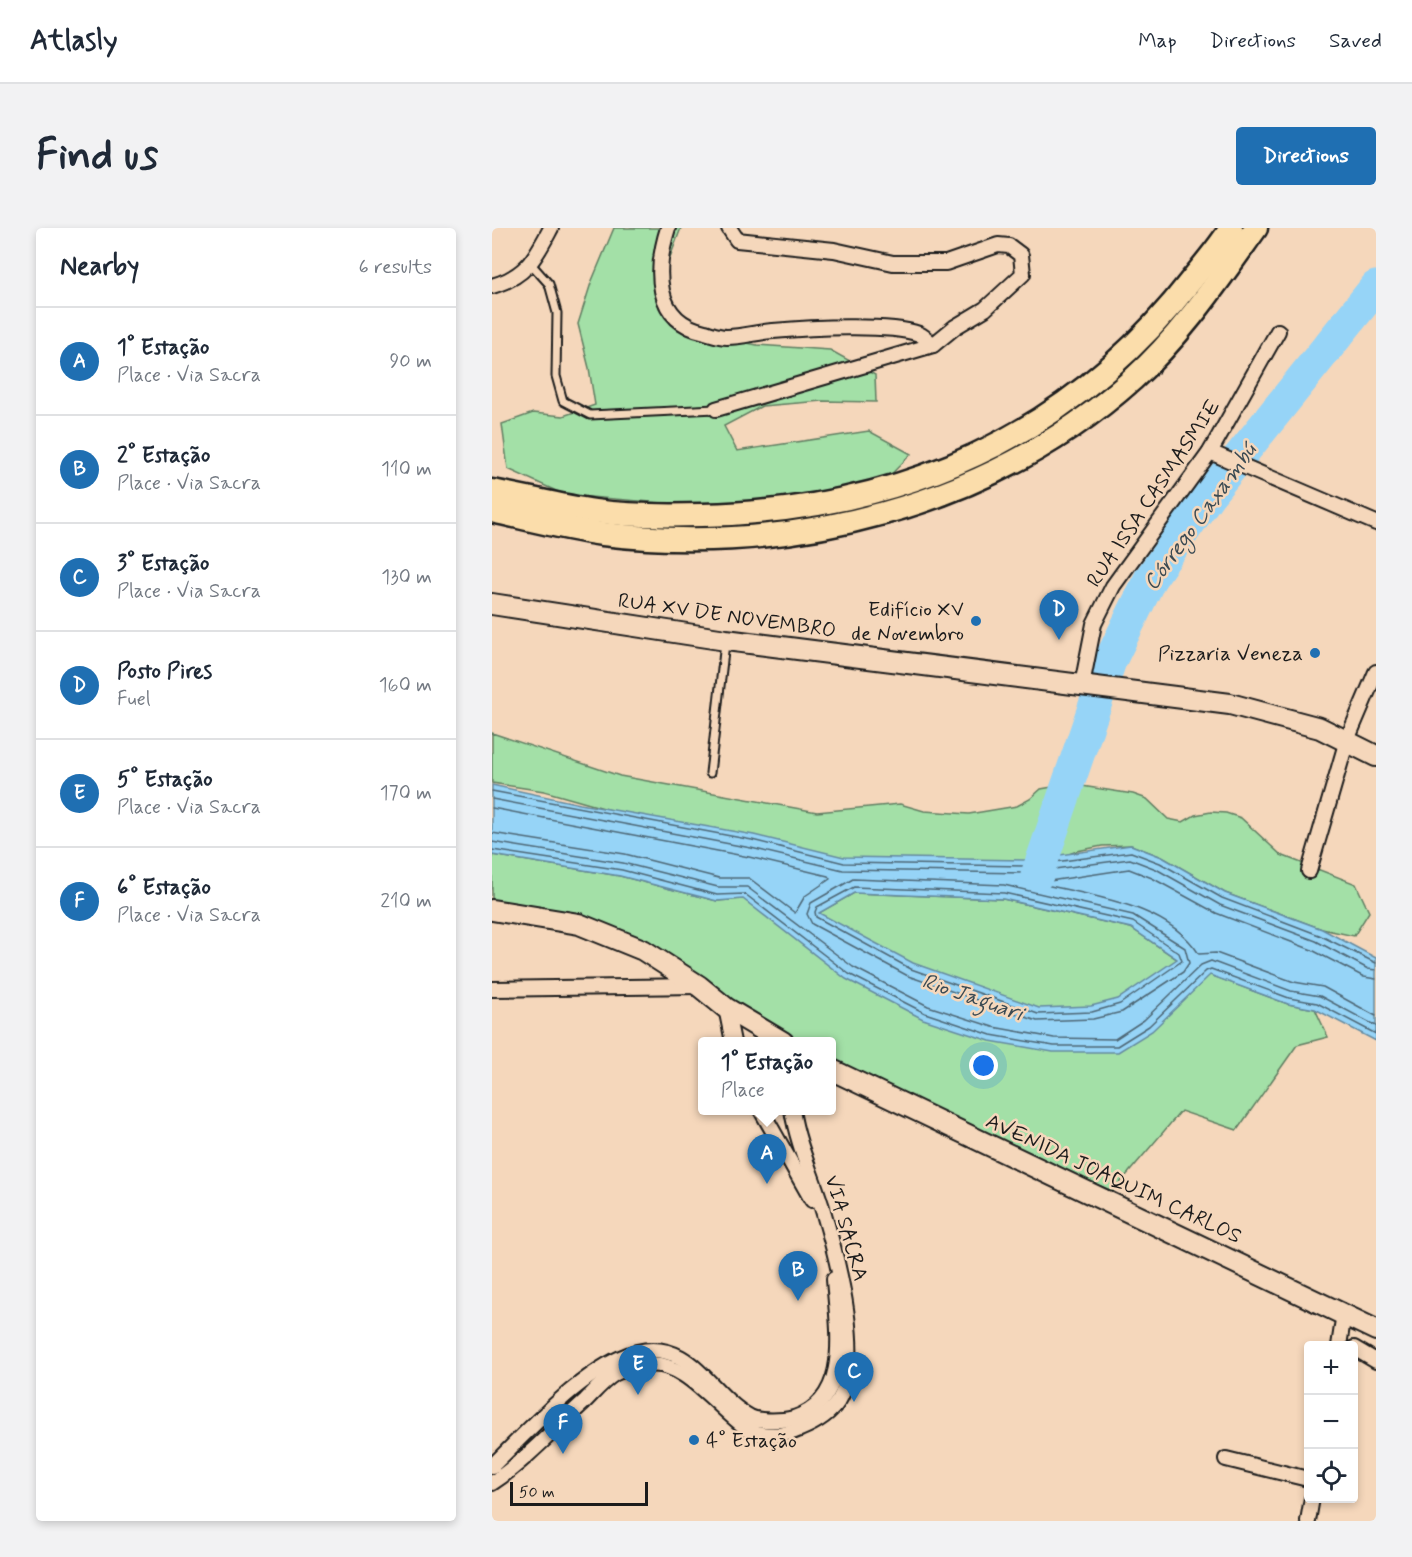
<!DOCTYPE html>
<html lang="en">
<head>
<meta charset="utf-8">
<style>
	:root { --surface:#fff; --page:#f2f2f3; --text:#1f2937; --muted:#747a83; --line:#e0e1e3; --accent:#1f6fb2 }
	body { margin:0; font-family:Mynerve,sans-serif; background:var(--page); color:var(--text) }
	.controls { position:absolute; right:18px; bottom:18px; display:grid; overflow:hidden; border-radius:6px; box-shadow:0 3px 9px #0003 }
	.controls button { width:54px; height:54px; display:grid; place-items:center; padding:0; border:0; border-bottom:2px solid var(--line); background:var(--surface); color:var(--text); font:30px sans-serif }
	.scale { position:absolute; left:18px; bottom:15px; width:138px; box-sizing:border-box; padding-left:6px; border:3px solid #1c1c1c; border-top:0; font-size:16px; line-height:21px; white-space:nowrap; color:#1c1c1c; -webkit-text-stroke:4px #f5d7bb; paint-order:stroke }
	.you { position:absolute; left:492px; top:838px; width:21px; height:21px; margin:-15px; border:4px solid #fff; border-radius:50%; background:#1a73e8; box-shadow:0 0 0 9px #1a73e833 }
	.badge { display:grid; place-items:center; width:39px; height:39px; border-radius:50%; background:var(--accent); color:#fff; font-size:20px; font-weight:700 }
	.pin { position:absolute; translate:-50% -50px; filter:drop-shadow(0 2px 3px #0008) }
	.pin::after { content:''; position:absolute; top:32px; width:21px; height:18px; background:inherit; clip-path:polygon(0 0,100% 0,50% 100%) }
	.popup { position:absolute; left:206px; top:809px; width:138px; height:78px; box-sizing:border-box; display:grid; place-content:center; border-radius:6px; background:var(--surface); filter:drop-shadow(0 2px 4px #0005); font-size:20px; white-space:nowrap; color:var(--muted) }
	.popup b { font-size:22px; color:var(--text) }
	.popup::after { content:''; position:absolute; left:50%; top:100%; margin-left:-12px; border:12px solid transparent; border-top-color:var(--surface) }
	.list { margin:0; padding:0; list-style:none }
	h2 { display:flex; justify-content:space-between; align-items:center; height:78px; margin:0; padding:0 24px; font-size:26px }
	h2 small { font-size:20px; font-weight:400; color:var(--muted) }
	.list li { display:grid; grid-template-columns:39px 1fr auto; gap:18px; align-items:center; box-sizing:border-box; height:108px; padding:0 24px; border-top:2px solid var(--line) }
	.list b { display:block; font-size:22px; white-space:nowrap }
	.list p { margin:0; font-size:20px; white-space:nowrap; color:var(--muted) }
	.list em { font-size:20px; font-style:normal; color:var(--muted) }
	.icon { flex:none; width:33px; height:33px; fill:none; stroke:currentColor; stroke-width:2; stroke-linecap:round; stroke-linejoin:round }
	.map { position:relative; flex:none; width:884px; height:1293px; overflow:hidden; border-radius:6px }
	header { display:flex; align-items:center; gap:36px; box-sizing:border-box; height:84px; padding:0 30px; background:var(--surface); border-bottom:2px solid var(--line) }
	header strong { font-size:28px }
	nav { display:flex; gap:33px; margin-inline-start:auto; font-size:21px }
	.intro { display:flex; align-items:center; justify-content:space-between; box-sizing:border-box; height:144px; padding:0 36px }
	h1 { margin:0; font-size:42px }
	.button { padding:15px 27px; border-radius:6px; background:var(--accent); color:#fff; font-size:21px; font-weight:700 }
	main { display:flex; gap:36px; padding:0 36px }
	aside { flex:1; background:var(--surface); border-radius:6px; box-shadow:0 3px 9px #0003 }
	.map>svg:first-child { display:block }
	.green { fill:#a3e0a7; stroke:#607e62; stroke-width:1.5 }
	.water { fill:#96d4f7; stroke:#658a9f; stroke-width:1.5; fill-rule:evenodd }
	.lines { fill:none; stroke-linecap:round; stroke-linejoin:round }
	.shore { stroke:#4d6674; stroke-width:1.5 }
	.river { stroke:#96d4f7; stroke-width:33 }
	.lane-casing { stroke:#1c1c1c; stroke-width:11 }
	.street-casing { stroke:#1c1c1c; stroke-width:18 }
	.secondary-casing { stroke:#1c1c1c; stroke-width:24 }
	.primary-casing { stroke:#1c1c1c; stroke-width:27 }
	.lane { stroke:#f5d7bb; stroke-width:7 }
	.street { stroke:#f5d7bb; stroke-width:14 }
	.secondary { stroke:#f5d7bb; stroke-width:20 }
	.primary { stroke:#fbddab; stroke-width:22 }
	.poi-dot { fill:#1f6fb2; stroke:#f5d7bb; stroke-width:2 }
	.labels { text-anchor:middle; stroke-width:5; stroke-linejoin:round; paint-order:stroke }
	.street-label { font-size:21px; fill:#1c1c1c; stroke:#f5d7bb }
	.poi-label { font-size:21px; fill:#1c1c1c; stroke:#f5d7bb; text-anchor:end }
	.water-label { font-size:22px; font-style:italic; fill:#3a4a53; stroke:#f5d7bb }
</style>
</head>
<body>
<header>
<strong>Atlasly</strong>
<nav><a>Map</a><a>Directions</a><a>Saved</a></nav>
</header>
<div class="intro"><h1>Find us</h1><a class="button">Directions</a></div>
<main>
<aside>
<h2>Nearby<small>6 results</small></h2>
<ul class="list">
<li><span class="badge">A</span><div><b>1° Estação</b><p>Place · Via Sacra</p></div><em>90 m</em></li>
<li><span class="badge">B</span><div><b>2° Estação</b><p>Place · Via Sacra</p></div><em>110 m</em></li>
<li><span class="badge">C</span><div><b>3° Estação</b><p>Place · Via Sacra</p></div><em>130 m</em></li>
<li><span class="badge">D</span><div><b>Posto Pires</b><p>Fuel</p></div><em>160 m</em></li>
<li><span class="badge">E</span><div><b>5° Estação</b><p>Place · Via Sacra</p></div><em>170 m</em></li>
<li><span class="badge">F</span><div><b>6° Estação</b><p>Place · Via Sacra</p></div><em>210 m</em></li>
</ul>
</aside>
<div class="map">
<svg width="884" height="1293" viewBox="0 0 884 1293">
	<rect width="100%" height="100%" fill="#f5d7bb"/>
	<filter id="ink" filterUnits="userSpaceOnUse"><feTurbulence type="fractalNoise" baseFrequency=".0167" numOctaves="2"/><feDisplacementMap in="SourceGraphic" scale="12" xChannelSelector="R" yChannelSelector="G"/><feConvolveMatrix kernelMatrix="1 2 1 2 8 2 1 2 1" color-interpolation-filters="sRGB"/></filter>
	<g filter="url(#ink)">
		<g class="green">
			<polygon points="122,0 189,0 174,40 167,80 197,103 265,117 338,122 383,147 384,174 330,173 270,178 232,198 245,223 377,203 419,226 374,272 258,282 73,267 16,241 10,196 41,185 71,188 103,177 97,140 86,96 99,55"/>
			<polygon points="0,505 128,548 325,584 408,576 432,583 477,586 525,578 538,571 549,561 577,556 641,566 655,571 676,591 691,594 703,587 719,584 734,585 749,590 789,627 864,656 877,684 862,708 830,701 733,665 670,629 639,617 610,618 585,623 541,639 350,640 175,598 52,563 0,555"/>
			<polygon points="0,627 128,648 225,673 251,671 327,685 362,665 511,671 639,700 695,738 796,776 823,781 836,809 805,817 745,902 689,883 621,963 508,918 340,838 340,814 300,813 182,737 0,675"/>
		</g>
		<path class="water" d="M0,557L88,576L262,607L352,629L532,632L639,617L670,629L733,665L830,701L884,730V813L823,781L796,776L718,747L660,803L626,824H561L498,813L431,791L354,751L251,671L225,673L128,648L0,627ZM362,665L511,671L639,700L685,731L626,771L599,778L547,780L421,735L327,685Z"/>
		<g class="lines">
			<g class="shore">
				<polyline points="0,563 260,612 352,635 532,638 639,624 668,635 730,670 827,707 884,735"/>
				<polyline points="0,571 259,620 351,642 532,645 638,631 664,641 728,677 824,713 876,741 884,742"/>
				<polyline points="0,580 257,629 336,648 338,651 313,668 303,685 257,650 227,650 133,626 0,605"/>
				<polyline points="0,614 131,635 226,659 255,659 361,739 436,778 501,799 562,810 623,811 652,792 709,737 719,733 799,763 828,768 884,798"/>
				<polyline points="0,622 130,642 225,667 253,666 357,746 433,785 499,807 562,818 625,818 657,798 714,743 719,741 797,770 825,775 884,806"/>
				<polygon points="361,651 512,657 641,687 693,720 697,735 691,744 630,784 601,791 545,793 416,748 320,696 315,686 319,675"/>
				<polygon points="362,659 512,665 641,694 687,725 690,733 628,776 600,784 546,786 419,741 324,689 323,684 325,679"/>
				<path d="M884,751L872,749L820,722L724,685L660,650L637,641L551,654L554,657C605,669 677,678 707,726L724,725L802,754L831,759L884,788"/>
			</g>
			<polyline class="river" points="545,647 618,433 658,351 716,268 884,59"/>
			<defs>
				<g id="lane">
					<polyline points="40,37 57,56 65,85 64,148 71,173 98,187 224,181"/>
					<polyline points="218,545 233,415"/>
				</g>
				<g id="street">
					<path d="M176,0C163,41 161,93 213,104C220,106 228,109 235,109C250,109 266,104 281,103C315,100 397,95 427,106C432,108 437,113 441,117"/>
					<path d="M0,58C35,48 43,30 59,0"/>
					<polyline points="224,181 441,117 463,99 493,81 531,46 529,27 517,18 506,17 454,35 401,35 342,22 245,12 237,0"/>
					<polyline points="718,224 884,295"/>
					<polyline points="590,457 602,396 621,358 718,224 786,103"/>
					<polyline points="817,643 855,512 884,444"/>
					<polyline points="0,761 207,758"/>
					<polyline points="234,780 241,814"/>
					<polyline points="269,882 320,972"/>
					<polyline points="847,1118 852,1085"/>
					<polyline points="862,1120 884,1133"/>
					<polyline points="734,1231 816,1251"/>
					<path d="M0,1238C37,1202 95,1137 145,1124C199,1110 218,1168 258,1189C269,1194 291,1193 302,1190C361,1171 345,1098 342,1051"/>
					<path d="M0,1255C33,1233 62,1201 92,1174C101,1165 111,1153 122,1146C130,1141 146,1139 156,1137C191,1130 228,1183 256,1201C271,1210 293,1208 308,1201C323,1195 338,1186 347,1172C372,1131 345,1030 332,986C322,951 306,919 300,882"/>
					<polyline points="816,1293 820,1270"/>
				</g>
				<g id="secondary">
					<polyline points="0,376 234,412 738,476 828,500 884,528"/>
					<polyline points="0,682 87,696 151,722 207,758 234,780 291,814"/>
					<polyline points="340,842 884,1102"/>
				</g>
				<g id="primary">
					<path d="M0,263C34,269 68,278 102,283C138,288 175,288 210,287C408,283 579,209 701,50C714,34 728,18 739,0"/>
					<path d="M0,283C37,291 74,301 111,306C299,328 498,279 641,151C689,108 726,53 764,0"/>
				</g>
			</defs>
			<use href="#lane" class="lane-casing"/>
			<use href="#street" class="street-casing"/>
			<use href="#secondary" class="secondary-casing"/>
			<use href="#primary" class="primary-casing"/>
			<use href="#lane" class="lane"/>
			<use href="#street" class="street"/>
			<use href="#secondary" class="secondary"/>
			<use href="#primary" class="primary"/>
		</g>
	</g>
	<g class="poi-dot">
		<circle cx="484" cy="393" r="6"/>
		<circle cx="823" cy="425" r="6"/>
		<circle cx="202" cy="1212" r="6"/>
	</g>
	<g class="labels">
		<g class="street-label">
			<text transform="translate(661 265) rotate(-56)" y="7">RUA ISSA CASMASMIE</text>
			<text transform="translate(235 387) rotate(8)" y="7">RUA XV DE NOVEMBRO</text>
			<text transform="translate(622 950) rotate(25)" y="7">AVENIDA JOAQUIM CARLOS</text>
			<text transform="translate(355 1000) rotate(74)" y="7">VIA SACRA</text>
		</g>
		<g class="poi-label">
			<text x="472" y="388">Edifício XV<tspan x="472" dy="24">de Novembro</tspan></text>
			<text x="811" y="432">Pizzaria Veneza</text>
			<text x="214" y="1219" text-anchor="start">4° Estação</text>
		</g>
		<g class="water-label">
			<text transform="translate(707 288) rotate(-54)" y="8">Córrego Caxambú</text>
			<text transform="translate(481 768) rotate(19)" y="8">Rio Jaguari</text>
		</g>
	</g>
</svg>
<div class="controls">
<button>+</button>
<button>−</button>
<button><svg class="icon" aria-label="locate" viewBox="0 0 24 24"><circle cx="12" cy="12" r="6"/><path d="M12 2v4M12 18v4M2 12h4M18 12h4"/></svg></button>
</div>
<div class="scale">50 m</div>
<div class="you"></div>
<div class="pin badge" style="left:275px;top:956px">A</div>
<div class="popup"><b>1° Estação</b>Place</div>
<div class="pin badge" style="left:306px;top:1073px">B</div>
<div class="pin badge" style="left:362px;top:1174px">C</div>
<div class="pin badge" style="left:567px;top:412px">D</div>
<div class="pin badge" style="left:146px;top:1167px">E</div>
<div class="pin badge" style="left:71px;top:1226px">F</div>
</div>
</main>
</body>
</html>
